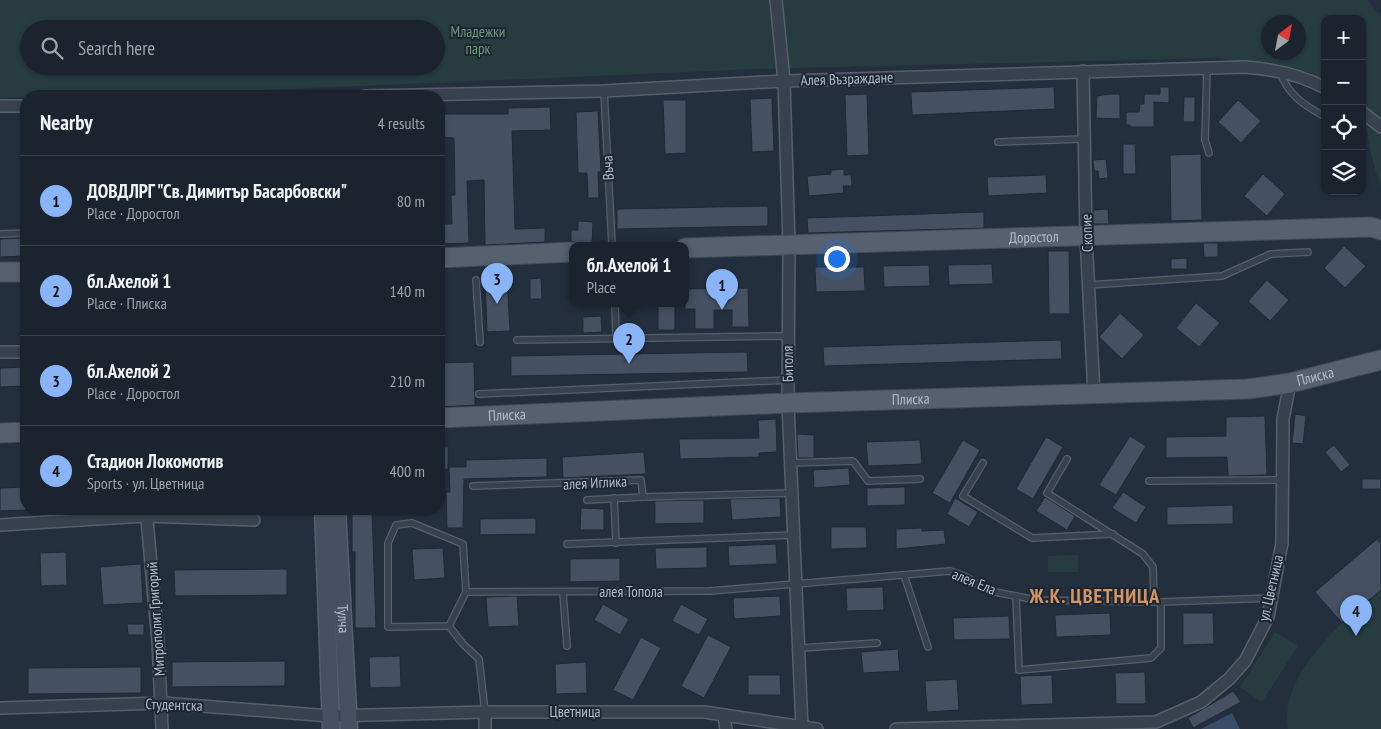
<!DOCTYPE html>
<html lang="en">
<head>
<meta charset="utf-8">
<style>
	:root { --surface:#1b232e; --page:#242b36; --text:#f1f3f6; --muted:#a0a4aa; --line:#39404a; --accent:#8ab4f8 }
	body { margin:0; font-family:"PT Sans Narrow",sans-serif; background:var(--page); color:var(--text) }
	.controls { position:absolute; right:15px; top:15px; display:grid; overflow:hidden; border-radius:10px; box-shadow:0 1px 4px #0004 }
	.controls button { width:45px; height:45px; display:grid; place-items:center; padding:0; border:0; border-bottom:1px solid var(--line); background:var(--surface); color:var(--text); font:25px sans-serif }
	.compass { position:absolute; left:1261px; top:15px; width:45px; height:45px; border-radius:50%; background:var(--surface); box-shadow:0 1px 4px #0004; rotate:32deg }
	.you { position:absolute; left:836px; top:258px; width:18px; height:18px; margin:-12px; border:4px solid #fff; border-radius:50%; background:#1a73e8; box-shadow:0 0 0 8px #1a73e833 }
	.badge { display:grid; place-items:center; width:32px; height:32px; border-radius:50%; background:var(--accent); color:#111; font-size:16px; font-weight:700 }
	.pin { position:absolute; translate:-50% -41px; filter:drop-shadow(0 1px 2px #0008) }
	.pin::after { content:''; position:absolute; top:26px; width:18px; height:15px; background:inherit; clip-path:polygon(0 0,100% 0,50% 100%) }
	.popup { position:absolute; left:569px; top:242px; width:120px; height:65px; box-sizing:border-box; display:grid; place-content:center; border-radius:10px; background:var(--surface); filter:drop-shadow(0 1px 4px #0005); font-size:16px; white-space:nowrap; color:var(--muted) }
	.popup b { font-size:19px; color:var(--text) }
	.popup::after { content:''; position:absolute; left:50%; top:100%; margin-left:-10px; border:10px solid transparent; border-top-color:var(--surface) }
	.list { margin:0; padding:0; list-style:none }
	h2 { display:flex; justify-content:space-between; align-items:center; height:65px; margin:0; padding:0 20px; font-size:21px }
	h2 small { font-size:16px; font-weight:400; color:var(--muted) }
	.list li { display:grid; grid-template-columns:32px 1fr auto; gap:15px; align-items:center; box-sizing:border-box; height:90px; padding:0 20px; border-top:1px solid var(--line) }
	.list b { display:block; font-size:19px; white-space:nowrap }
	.list p { margin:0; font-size:16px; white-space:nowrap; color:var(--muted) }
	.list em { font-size:16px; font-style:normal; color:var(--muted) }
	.icon { flex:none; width:28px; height:28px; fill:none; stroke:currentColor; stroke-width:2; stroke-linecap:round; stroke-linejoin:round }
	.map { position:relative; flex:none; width:1381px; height:729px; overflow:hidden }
	.search { position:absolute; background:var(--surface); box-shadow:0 1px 4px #0004; left:20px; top:20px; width:425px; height:55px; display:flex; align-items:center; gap:12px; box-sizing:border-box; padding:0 18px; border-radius:28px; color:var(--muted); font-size:19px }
	.panel { position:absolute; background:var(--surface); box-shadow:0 1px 4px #0004; left:20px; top:90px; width:425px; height:425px; border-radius:20px }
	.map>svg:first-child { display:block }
	.green { fill:#263c3f; fill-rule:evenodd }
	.water { fill:#394c67 }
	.building { fill:#455162; stroke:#1f2835 }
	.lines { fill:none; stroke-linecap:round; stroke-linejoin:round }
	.lane-casing { stroke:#565f6c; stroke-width:8 }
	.street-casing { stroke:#565f6c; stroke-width:14 }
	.secondary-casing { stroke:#565f6c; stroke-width:19 }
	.primary-casing { stroke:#414a57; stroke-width:21 }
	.lane { stroke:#38414e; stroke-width:5.5 }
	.street { stroke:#38414e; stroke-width:11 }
	.secondary { stroke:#465061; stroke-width:16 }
	.primary { stroke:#56606e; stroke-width:19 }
	.labels { text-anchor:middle; stroke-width:4; stroke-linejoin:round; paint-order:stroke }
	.park-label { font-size:15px; fill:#6b9a76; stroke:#1d2633 }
	.street-label { font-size:15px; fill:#b4bcc9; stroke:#1d2633 }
	.district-label { font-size:20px; font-weight:bold; letter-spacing:1px; fill:#d59563; stroke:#1d2633 }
</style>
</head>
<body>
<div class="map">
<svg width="1381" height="729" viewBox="0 0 1381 729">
	<rect width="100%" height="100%" fill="#242f3e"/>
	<g class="green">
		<path d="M0,0H1367L1381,16V187C1361,132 1362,77 1362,19H1325V81L1308,72L1217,58L755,69L244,91L0,98ZM1268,22H1298V52H1268ZM29,29H436V66H29Z"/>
		<path d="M1381,538V729H1288C1281,687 1316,650 1342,623L1315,592L1377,539Z"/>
		<polygon points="1078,555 1078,572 1048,572 1048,556"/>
		<polygon points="1275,632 1298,646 1262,702 1240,687"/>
	</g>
	<polygon class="water" points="1232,713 1240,729 1201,729"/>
	<g class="building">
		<polygon points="1054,87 1055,109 912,115 911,92"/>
		<polygon points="1160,87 1169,87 1169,103 1154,102 1154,127 1130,127 1130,125 1126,125 1126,112 1139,112 1140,104 1144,104 1144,94 1160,94"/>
		<polygon points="867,94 869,155 847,156 845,95"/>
		<polygon points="1110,94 1120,94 1120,119 1096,118 1097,96"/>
		<polygon points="1184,97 1195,97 1195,122 1183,122"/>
		<polygon points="772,98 774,151 752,152 750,99"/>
		<polygon points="663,100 686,100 686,153 665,154"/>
		<polygon points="1238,100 1261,121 1241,143 1218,122"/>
		<polygon points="550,107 551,130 512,131 515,229 545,228 545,242 485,245 484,180 467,181 469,243 439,244 439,224 452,224 451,195 455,195 454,138 439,137 439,114 508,114 508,108"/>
		<polygon points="598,111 601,172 598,172 599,198 588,198 587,173 578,173 576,112"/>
		<polygon points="1123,144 1135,144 1136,174 1123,174"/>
		<polygon points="1201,154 1202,220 1171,221 1170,155"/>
		<polygon points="1106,159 1108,178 1099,179 1098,171 1094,171 1093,160"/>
		<polygon points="844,169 844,175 851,175 852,186 843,186 844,193 809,196 807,176 831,174 831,170"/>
		<polygon points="1263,174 1285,194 1267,216 1244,196"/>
		<polygon points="1046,175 1047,193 988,196 987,177"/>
		<polygon points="768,206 768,226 617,229 617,209"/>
		<polygon points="1108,209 1109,224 1093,224 1093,210"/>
		<polygon points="984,212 984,228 808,233 807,218"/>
		<polygon points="578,221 593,222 592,245 581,244 571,241 571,230 578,230"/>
		<polygon points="26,238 26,256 0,257 0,239"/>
		<polygon points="1203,243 1218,243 1218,257 1204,257"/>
		<polygon points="1344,246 1366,266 1345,288 1324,268"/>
		<polygon points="1048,251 1069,251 1070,314 1049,314"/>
		<polygon points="1187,258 1187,269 1171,269 1171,259"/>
		<polygon points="992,264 993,284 949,285 948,265"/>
		<polygon points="929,265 930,286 884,287 883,266"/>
		<polygon points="815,267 864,267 865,291 816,292"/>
		<polygon points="507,276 510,331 487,332 485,277"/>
		<polygon points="541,278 542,299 530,299 530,279"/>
		<polygon points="1267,280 1289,300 1270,321 1248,301"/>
		<polygon points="748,288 749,327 732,327 732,310 714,310 714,329 695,329 695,309 685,309 685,289"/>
		<rect x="658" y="303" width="17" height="27"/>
		<polygon points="1196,303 1220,323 1199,347 1176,328"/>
		<polygon points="1120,313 1144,335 1122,359 1099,337"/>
		<polygon points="601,316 602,332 583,333 583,317"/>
		<polygon points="1061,340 1062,359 824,366 823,347"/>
		<polygon points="747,352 748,372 511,376 511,356"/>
		<polygon points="474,362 475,405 439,407 439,363"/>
		<polygon points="26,367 26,386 0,387 0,368"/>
		<polygon points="1295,414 1306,416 1303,444 1292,443"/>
		<polygon points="1265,416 1267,475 1228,476 1227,457 1166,458 1166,437 1226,436 1226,417"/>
		<polygon points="776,419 777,452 759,453 759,457 680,459 679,439 759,438 758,420"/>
		<polygon points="797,434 814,435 814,458 798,458"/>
		<polygon points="1130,436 1146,446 1116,495 1099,485"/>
		<polygon points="1046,437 1063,447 1033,499 1016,489"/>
		<polygon points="920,440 922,464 868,466 866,442"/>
		<polygon points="963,440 980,450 950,503 932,493"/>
		<polygon points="1334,445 1350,465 1341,472 1325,452"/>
		<rect x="439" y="447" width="9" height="22"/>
		<polygon points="644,452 646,474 563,478 562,457"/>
		<polygon points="547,458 547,477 464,479 463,528 447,528 446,492 450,492 449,467 466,467 466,460"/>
		<polygon points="849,468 850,485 814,488 813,470"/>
		<rect x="1362" y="479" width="19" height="10"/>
		<polygon points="26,487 26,510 0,511 0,488"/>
		<polygon points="905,487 905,505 867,506 867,488"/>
		<polygon points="1123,492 1146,507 1136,523 1112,508"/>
		<polygon points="1045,497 1075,516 1067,530 1036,511"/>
		<polygon points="780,498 781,517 732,520 730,499"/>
		<polygon points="955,498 978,512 969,527 947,514"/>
		<polygon points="704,500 704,523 655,524 655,501"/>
		<polygon points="1233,505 1233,524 1167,525 1167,507"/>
		<polygon points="581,508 604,509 604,530 580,530"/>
		<polygon points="352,509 372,509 376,628 355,628 355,552 352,552"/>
		<polygon points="536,518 536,534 480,535 480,519"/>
		<polygon points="831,527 866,527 867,548 831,549"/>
		<polygon points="922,528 922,531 944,530 946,544 896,549 896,529"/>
		<polygon points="1377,539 1381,544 1381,590 1342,623 1315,592"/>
		<polygon points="776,544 777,564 729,566 728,546"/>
		<polygon points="707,547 707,568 656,569 655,548"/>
		<polygon points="443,548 445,578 414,580 412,549"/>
		<polygon points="66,552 67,585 41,586 40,553"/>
		<polygon points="620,558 620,581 570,582 570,559"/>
		<polygon points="141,564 143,603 103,605 100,567"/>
		<polygon points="287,569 287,595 175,596 174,570"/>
		<polygon points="883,587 884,610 847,611 846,588"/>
		<polygon points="517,596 519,626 488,627 486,597"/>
		<polygon points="780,596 781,616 734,619 733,598"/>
		<polygon points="603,604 629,619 620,635 594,620"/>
		<polygon points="681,604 708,619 699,635 672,621"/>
		<polygon points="1110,613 1111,635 1056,637 1055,615"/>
		<polygon points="1183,613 1213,613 1214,644 1183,645"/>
		<polygon points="1009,616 1010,639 954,640 953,618"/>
		<polygon points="127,624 144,624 144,635 128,635"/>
		<polygon points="708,635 731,647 704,698 681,686"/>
		<polygon points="641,637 661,648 633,700 613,690"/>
		<polygon points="898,649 900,671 863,673 861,652"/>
		<polygon points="400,656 401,687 370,688 369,657"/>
		<polygon points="285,661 285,686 172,687 172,662"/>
		<polygon points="586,662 587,693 556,694 555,664"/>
		<polygon points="141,667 141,693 28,694 28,668"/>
		<polygon points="1145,672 1146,704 1116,704 1115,673"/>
		<polygon points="748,675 780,675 781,695 748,695"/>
		<polygon points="1052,675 1053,704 1021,705 1020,676"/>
		<polygon points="957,679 959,710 927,712 925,681"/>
		<polygon points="1233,691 1241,702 1193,728 1188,718"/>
	</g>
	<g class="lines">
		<defs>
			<g id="lane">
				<polyline points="1207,68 1205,140 1209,153"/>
				<path d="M1280,72C1288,95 1304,105 1325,117"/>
				<polyline points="604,91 612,245"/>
				<polyline points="998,142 1084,139"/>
				<polyline points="0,234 26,233"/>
				<polyline points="476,280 480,342"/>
				<polyline points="1089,285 1222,276 1271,254 1308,252"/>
				<polyline points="615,303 616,339"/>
				<polyline points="517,340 787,336"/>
				<polyline points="479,394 788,380"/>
				<polyline points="1067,459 1047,493 1143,554 1153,567 1154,602"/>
				<polyline points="791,463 853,461 868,481 920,479"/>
				<polyline points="983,463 963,496 1032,538 1113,534"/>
				<polyline points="1149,481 1281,480"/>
				<polyline points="473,486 641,480 643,497 792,493"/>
				<polyline points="614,498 616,543"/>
				<polyline points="587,500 643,497"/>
				<polyline points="567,544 794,535"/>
				<polyline points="904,575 928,647"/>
				<polyline points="466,592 463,544 412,523 396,525 388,543 388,627 449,626 466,592 710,591 950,571 964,576 989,591 1037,600 1161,602 1272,598"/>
				<polyline points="563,592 567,646"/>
				<polyline points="1016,596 1019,670 1151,658 1161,648 1161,602"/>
				<polyline points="449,626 463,644 479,659 485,712"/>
				<polyline points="800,648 877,643"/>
			</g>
			<g id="street">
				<polyline points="776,0 784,81 789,245 788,403 802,728"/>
				<polyline points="1083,71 1086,236 1094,394"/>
				<path d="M365,96L604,91L784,81L1244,67C1273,69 1300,74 1325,88"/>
				<polyline points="0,106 26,106"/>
				<polyline points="1362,112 1381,127"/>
				<polyline points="0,352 26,352"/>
				<polyline points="146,509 158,641 162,729"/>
				<polyline points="0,525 145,516 254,520"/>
				<polyline points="0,708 163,703 330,716 485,712 704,712 817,729"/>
				<polyline points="485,712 485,729"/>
				<polyline points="724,715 726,729"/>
				<polyline points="896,729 1156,722 1201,702 1229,679 1245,661 1268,617 1282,543 1283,419 1290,383"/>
			</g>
			<g id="secondary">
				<polyline points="323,509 331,729"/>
				<path id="s1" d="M337,509L349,729"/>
			</g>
			<g id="primary">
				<path id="s2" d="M685,248L1371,227L1381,230"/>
				<polyline points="439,258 573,252"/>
				<polyline points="0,272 26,272"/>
				<path id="s3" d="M439,418L788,403L1248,389L1290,383L1381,360"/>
				<polyline points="0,433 26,432"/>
			</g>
		</defs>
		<use href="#lane" class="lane-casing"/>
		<use href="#street" class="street-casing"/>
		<use href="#secondary" class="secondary-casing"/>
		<use href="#primary" class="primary-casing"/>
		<use href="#lane" class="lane"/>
		<use href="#street" class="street"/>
		<use href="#secondary" class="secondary"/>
		<use href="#primary" class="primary"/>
	</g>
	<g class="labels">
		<g class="park-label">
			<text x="478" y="37">Младежки<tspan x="478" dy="17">парк</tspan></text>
		</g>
		<g class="street-label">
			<text transform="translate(847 79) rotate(-2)" y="5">Алея Възраждане</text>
			<text transform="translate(608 168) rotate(-93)" y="5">Въча</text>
			<text transform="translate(1087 233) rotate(-92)" y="5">Скопие</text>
			<text dy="5" stroke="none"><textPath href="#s2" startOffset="349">Доростол</textPath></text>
			<text transform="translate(788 364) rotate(-91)" y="5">Битоля</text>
			<text dy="5" stroke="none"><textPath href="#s3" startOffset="878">Плиска</textPath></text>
			<text dy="5" stroke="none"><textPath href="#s3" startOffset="472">Плиска</textPath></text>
			<text dy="5" stroke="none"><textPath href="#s3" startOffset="68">Плиска</textPath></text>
			<text transform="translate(595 483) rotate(-3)" y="5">алея Иглика</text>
			<text transform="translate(974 582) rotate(22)" y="5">алея Ела</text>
			<text transform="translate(1271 588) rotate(-77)" y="5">ул. Цветница</text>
			<text x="631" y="597">алея Топола</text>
			<text transform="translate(156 619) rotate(-94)" y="5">Митрополит Григорий</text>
			<text dy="5" stroke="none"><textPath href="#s1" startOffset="110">Тулча</textPath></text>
			<text transform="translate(174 705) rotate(2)" y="5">Студентска</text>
			<text x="575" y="717">Цветница</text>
		</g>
		<g class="district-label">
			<text x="1095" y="603">Ж.К. ЦВЕТНИЦА</text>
		</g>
	</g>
</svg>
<div class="controls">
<button>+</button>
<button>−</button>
<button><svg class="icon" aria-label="locate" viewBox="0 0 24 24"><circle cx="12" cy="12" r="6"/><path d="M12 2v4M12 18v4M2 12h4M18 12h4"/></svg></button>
<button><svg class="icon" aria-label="layers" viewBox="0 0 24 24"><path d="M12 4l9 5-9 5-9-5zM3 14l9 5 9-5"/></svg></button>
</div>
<svg class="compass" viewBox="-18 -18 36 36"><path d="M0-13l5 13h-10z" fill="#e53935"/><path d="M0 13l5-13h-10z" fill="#a0a4aa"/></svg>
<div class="you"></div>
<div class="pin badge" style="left:722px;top:310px">1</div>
<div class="pin badge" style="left:629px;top:364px">2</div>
<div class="popup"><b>бл.Ахелой 1</b>Place</div>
<div class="pin badge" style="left:497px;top:304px">3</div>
<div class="pin badge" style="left:1356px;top:636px">4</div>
<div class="search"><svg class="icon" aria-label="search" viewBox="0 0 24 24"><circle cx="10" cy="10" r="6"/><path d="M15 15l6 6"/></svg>Search here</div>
<section class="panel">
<h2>Nearby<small>4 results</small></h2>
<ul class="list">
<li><span class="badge">1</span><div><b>ДОВДЛРГ &quot;Св. Димитър Басарбовски&quot;</b><p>Place · Доростол</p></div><em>80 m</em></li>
<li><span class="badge">2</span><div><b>бл.Ахелой 1</b><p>Place · Плиска</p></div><em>140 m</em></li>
<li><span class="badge">3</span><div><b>бл.Ахелой 2</b><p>Place · Доростол</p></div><em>210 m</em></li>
<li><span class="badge">4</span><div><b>Стадион Локомотив</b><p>Sports · ул. Цветница</p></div><em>400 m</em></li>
</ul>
</section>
</div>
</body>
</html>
